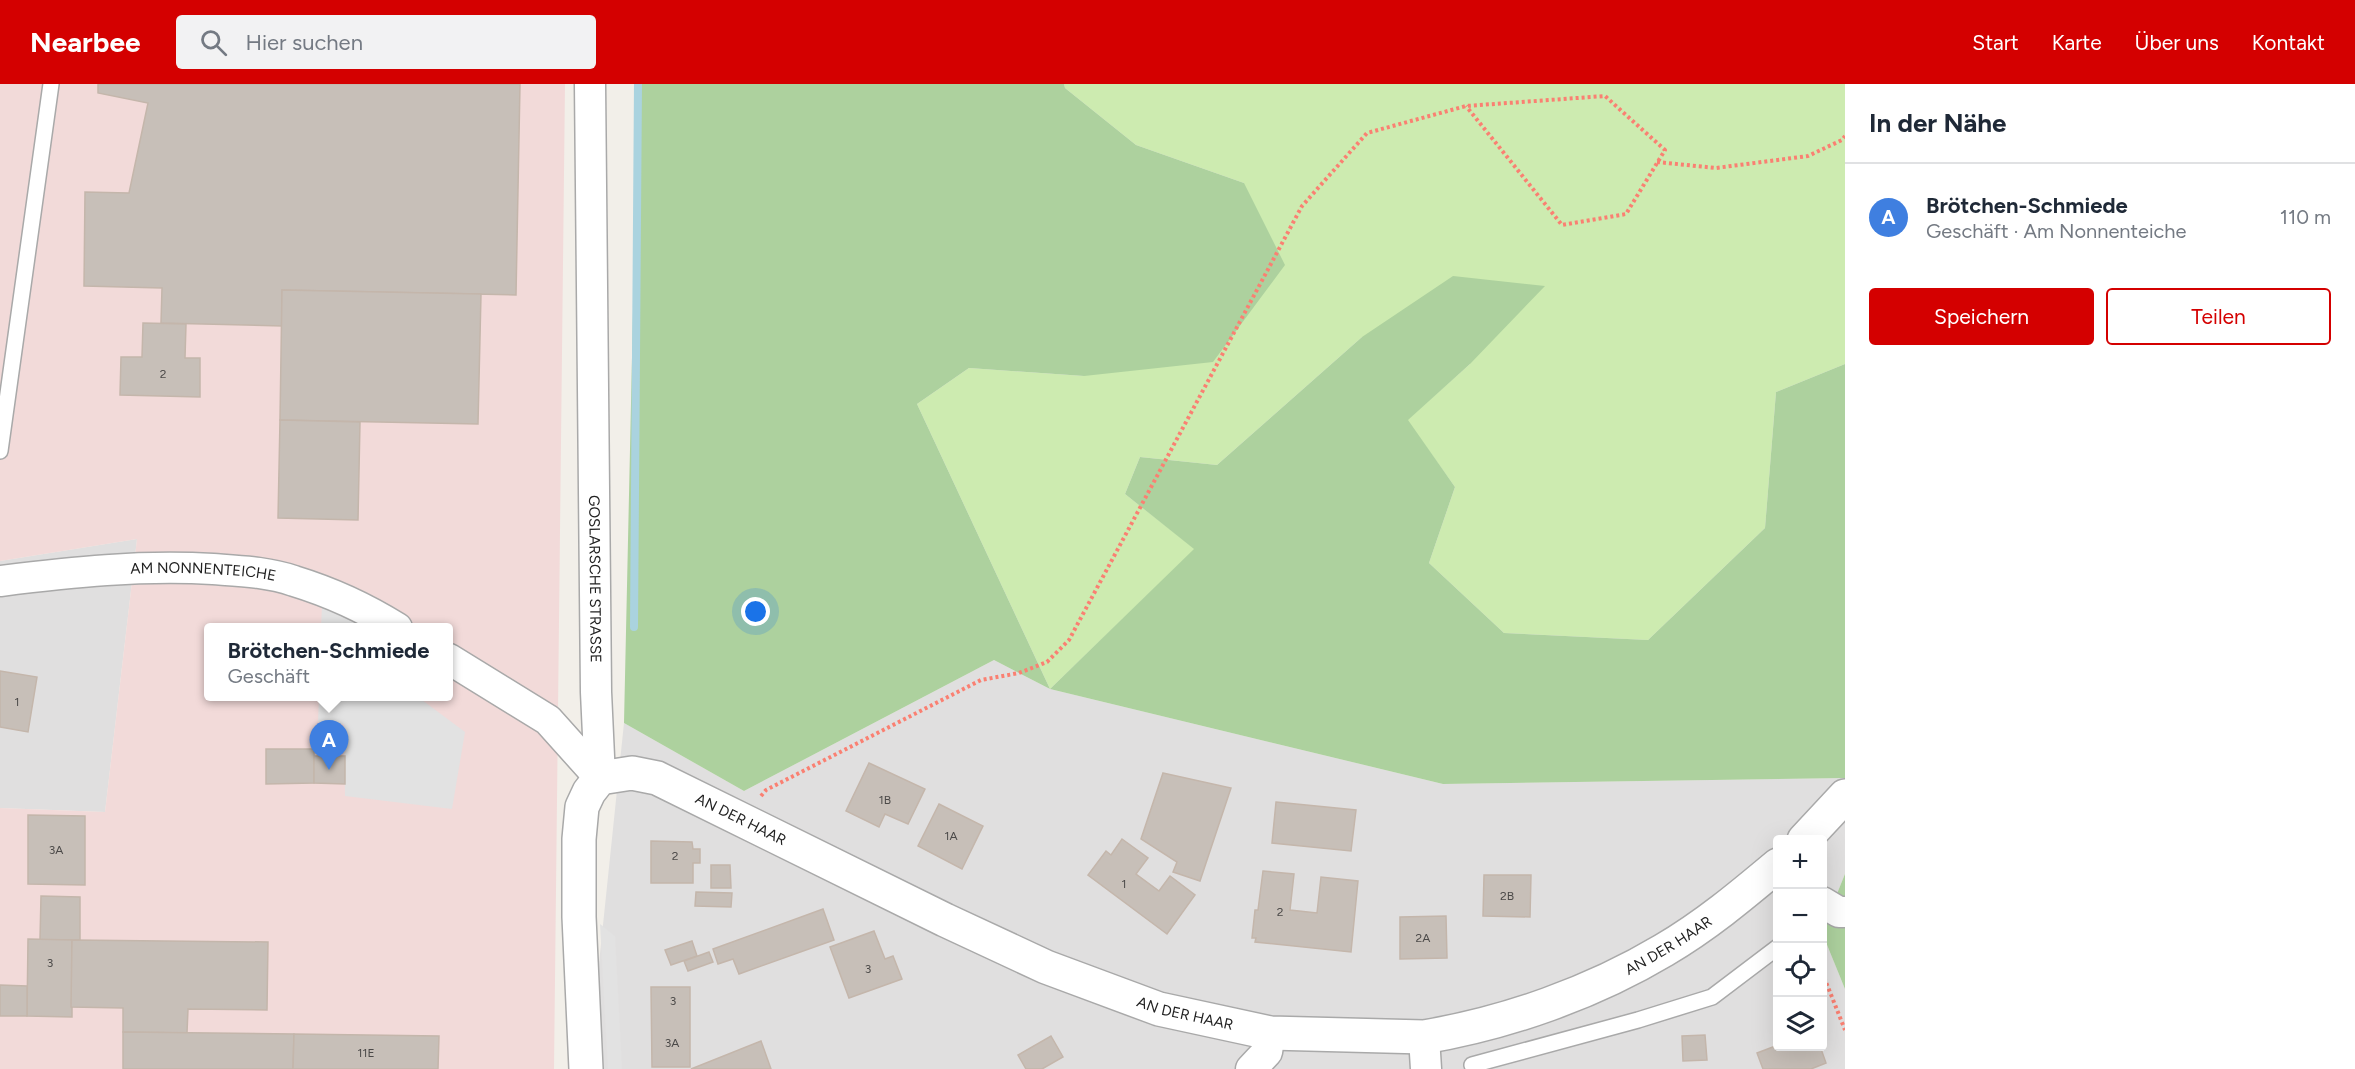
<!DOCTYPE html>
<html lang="de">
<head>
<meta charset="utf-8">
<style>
	:root { --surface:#fff; --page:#f2f2f3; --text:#1f2937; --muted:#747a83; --line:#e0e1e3; --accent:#d40000 }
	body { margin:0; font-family:Figtree,sans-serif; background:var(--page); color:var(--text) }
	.controls { position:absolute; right:18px; bottom:18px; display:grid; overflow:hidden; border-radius:6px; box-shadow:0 6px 24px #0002 }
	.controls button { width:54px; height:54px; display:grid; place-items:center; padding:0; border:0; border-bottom:2px solid var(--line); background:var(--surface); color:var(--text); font:30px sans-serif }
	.you { position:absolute; left:756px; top:528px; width:21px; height:21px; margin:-15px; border:4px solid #fff; border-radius:50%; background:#1a73e8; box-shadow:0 0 0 9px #1a73e833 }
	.badge { display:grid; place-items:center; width:39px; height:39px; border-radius:50%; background:var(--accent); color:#fff; font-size:20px; font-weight:700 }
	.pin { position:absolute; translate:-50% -50px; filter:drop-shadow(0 2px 3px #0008) }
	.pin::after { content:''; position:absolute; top:32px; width:21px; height:18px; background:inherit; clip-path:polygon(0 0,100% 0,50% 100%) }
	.popup { position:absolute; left:204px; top:539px; width:249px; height:78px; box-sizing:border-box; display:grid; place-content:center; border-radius:6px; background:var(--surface); filter:drop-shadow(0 2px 4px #0005); font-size:20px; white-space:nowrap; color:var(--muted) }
	.popup b { font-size:22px; color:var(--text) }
	.popup::after { content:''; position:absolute; left:50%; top:100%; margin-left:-12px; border:12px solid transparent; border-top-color:var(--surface) }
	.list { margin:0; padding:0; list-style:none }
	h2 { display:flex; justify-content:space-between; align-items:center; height:78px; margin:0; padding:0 24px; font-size:26px }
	h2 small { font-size:20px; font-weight:400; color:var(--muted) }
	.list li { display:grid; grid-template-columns:39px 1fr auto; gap:18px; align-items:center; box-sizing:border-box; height:108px; padding:0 24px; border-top:2px solid var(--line) }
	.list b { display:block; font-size:22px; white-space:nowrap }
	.list p { margin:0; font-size:20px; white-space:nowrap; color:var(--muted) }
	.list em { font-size:20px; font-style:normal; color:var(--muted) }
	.actions { display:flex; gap:12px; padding:18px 24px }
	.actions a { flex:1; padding:14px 0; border:2px solid var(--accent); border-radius:6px; text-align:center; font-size:21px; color:var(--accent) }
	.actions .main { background:var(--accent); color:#fff }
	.icon { flex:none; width:33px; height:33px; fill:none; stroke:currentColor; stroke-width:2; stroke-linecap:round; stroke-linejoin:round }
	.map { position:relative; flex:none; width:1845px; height:985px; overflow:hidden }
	header { display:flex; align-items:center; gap:36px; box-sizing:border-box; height:84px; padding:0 30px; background:var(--accent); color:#fff }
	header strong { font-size:28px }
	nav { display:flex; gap:33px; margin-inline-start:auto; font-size:21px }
	.search { width:420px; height:54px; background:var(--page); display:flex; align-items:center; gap:15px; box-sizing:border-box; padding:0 21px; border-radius:6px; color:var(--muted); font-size:22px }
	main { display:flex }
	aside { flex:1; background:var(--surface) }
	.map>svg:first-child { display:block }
	.residential { fill:#e0dfdf }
	.commercial { fill:#f2dad9; fill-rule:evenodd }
	.grass { fill:#cdebb0 }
	.forest { fill:#add19e }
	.parking { fill:#e2e2e2 }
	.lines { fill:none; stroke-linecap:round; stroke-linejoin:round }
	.stream { stroke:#aad3df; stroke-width:8 }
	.building { fill:#c7bfb8; stroke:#c4b6ab; stroke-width:1.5 }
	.service-casing { stroke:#a9a9a9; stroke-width:18 }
	.minor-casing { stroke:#a9a9a9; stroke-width:33 }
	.tertiary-casing { stroke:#a9a9a9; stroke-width:36 }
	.path { stroke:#fa8072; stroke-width:4; stroke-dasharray:3 3; stroke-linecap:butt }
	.service { stroke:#fff; stroke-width:15 }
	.minor { stroke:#fff; stroke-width:30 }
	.tertiary { stroke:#fff; stroke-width:33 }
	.labels { text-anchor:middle; stroke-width:6; stroke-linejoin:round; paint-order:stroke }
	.number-label { font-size:12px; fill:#4b4948 }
	.street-label { font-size:15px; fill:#222; stroke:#fff }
</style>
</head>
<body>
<header>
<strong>Nearbee</strong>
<div class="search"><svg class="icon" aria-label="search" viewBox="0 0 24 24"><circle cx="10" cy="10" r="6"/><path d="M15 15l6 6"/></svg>Hier suchen</div>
<nav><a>Start</a><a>Karte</a><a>Über uns</a><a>Kontakt</a></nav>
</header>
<main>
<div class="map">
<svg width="1845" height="985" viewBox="0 0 1845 985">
	<rect width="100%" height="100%" fill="#f2efe9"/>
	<g class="residential">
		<polygon points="137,455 105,728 0,724 0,477"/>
		<polygon points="994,576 1050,605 1443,700 1845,694 1845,790 1823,844 1822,756 1778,756 1778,962 1822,962 1823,851 1845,905 1845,985 588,985 624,639 744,707"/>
	</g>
	<path class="commercial" d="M0,0H565L554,985H0V724L105,728L137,455L0,477ZM209,544H449V612H209Z"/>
	<polygon class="grass" points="1064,0 1845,0 1845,280 1776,308 1765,444 1648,556 1504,549 1429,479 1455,403 1407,336 1470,280 1362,253 1217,381 1140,373 1125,410 1195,465 1050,605 917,320 969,284 1084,292 1244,99 1136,61 1065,4"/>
	<g class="forest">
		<polygon points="638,0 1064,0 1065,4 1136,61 1244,99 1285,181 1213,278 1084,292 969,284 917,320 1050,605 1194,465 1125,410 1140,373 1217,381 1362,253 1453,192 1545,202 1470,280 1408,336 1455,403 1429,479 1504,549 1648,556 1765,444 1776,308 1845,280 1845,694 1443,700 1050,605 994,576 744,707 624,639"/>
		<polygon points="1845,790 1845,905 1823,851 1823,844"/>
	</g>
	<g class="parking">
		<polygon points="322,522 365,543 321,544"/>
		<polygon points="319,613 418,613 465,648 452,725 345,712 344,640 318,638"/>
		<polygon points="600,840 615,852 622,985 608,985"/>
	</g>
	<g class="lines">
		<polyline class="stream" points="634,543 638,0"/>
	</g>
	<g class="building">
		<polygon points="98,0 520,0 516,211 282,206 282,242 161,239 162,204 84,202 85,108 129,109 148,19 98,9"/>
		<polygon points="282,206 481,210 478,340 280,336"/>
		<polygon points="143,239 186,240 185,274 200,274 200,313 120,311 121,273 142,273"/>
		<polygon points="280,336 360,338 358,436 278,434"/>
		<polygon points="0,587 37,593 28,648 0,643"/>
		<polygon points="266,665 314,665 314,699 266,700"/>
		<polygon points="314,672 345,672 345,700 314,699"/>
		<polygon points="869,679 925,705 908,740 885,730 879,743 846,727"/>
		<polygon points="1163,689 1231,704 1200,797 1173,788 1177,778 1141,755"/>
		<polygon points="1276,718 1356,726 1351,767 1272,759"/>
		<polygon points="939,720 983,742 962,785 918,762"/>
		<polygon points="28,731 85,732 85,801 28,800"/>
		<polygon points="1122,755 1148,774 1136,790 1159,807 1170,792 1195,811 1167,850 1088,791 1106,767 1111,771"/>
		<polygon points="651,757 692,758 693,765 700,765 700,779 693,779 693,799 651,799"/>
		<polygon points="711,781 730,781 731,804 711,804"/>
		<polygon points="1263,787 1294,790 1290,826 1317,829 1321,793 1358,797 1351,868 1255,858 1256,854 1252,854 1255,826 1258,826"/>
		<polygon points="1484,791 1531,791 1530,833 1483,832"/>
		<polygon points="696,808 732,809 731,823 695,822"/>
		<polygon points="41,812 80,813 80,856 40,856"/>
		<polygon points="823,825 834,856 739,890 733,875 718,880 713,865"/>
		<polygon points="1446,832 1447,874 1400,875 1400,833"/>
		<polygon points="874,847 885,875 893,872 902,895 849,914 830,863"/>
		<polygon points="28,855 72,856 72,933 27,932"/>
		<polygon points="72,856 268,858 267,926 188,925 187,949 123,948 123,924 71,923"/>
		<polygon points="692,857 697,872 671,881 665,866"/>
		<polygon points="709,868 713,878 688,887 684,877"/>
		<polygon points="0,901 27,902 27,932 0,932"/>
		<polygon points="651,903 690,903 690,983 652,983"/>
		<polygon points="123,948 294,950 293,985 123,985"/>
		<polygon points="294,950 439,952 438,985 293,985"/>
		<polygon points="1705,951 1707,976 1683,977 1682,952"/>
		<polygon points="1051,952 1063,973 1042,985 1026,985 1018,971"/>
		<polygon points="761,957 771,985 691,985"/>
		<polygon points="1778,961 1820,962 1826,979 1811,985 1763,985 1757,969"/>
	</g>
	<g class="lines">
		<defs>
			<g id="service">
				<polyline points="0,367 51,0"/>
				<polyline points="1472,981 1638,936 1712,913 1778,863"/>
			</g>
			<g id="minor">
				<path id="s1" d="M590,0L596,608L600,694"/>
				<path id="s2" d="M0,497C73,488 139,481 213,485C240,487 268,488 294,497C330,508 365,524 397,544"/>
				<polyline points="449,575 548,636 600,694"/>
				<polyline points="1822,818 1839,828 1845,828"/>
				<polyline points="1424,953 1426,985"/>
				<polyline points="1251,985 1267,968 1270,949"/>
			</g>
			<g id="tertiary">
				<polyline points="1804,756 1845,712"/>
				<path id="s3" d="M586,985L579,833V755L582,723L589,708L600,694L632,689L657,694L945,836L1046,883L1159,925L1270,949L1424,953C1507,939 1592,909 1664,866C1705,842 1741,812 1778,781"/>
			</g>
		</defs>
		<use href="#service" class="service-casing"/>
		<use href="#minor" class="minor-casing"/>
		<use href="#tertiary" class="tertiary-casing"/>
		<g class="path">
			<polyline points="1657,78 1716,84 1808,72 1842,56 1845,52"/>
			<polyline points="761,712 766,706 981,596 1019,589 1047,578 1069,556 1302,122 1367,49 1466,22 1605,12 1665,66 1626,130 1562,141 1466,22"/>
			<polyline points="1822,888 1845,946"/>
		</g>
		<use href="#service" class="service"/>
		<use href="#minor" class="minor"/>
		<use href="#tertiary" class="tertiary"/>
	</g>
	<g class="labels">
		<g class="number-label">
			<text x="163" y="294">2</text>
			<text x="17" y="622">1</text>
			<text x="885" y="720">1B</text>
			<text x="951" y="756">1A</text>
			<text x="56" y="770">3A</text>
			<text x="675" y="776">2</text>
			<text x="1124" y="804">1</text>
			<text x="1507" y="816">2B</text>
			<text x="1280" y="832">2</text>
			<text x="1423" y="858">2A</text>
			<text x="50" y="883">3</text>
			<text x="868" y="889">3</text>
			<text x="673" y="921">3</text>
			<text x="672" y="963">3A</text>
			<text x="366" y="973">11E</text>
		</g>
		<g class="street-label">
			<text dy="5" stroke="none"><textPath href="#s2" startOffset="204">AM NONNENTEICHE</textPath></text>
			<text dy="5" stroke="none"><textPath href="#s1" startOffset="495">GOSLARSCHE STRASSE</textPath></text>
			<text dy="5" stroke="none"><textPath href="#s3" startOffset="448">AN DER HAAR</textPath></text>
			<text dy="5" stroke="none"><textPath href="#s3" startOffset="1438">AN DER HAAR</textPath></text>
			<text dy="5" stroke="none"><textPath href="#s3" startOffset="934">AN DER HAAR</textPath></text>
		</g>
	</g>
</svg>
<div class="controls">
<button>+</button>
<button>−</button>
<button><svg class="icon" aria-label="locate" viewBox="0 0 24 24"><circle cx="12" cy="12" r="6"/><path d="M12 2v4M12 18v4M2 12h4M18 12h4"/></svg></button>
<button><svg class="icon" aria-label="layers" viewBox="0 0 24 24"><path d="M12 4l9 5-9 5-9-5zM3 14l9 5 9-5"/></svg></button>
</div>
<div class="you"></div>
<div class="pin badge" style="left:329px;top:686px;background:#3f7fe0">A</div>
<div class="popup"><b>Brötchen-Schmiede</b>Geschäft</div>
</div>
<aside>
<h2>In der Nähe<small></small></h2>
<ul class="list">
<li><span class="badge" style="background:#3f7fe0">A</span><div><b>Brötchen-Schmiede</b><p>Geschäft · Am Nonnenteiche</p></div><em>110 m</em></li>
</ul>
<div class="actions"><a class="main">Speichern</a><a>Teilen</a></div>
</aside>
</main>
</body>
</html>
